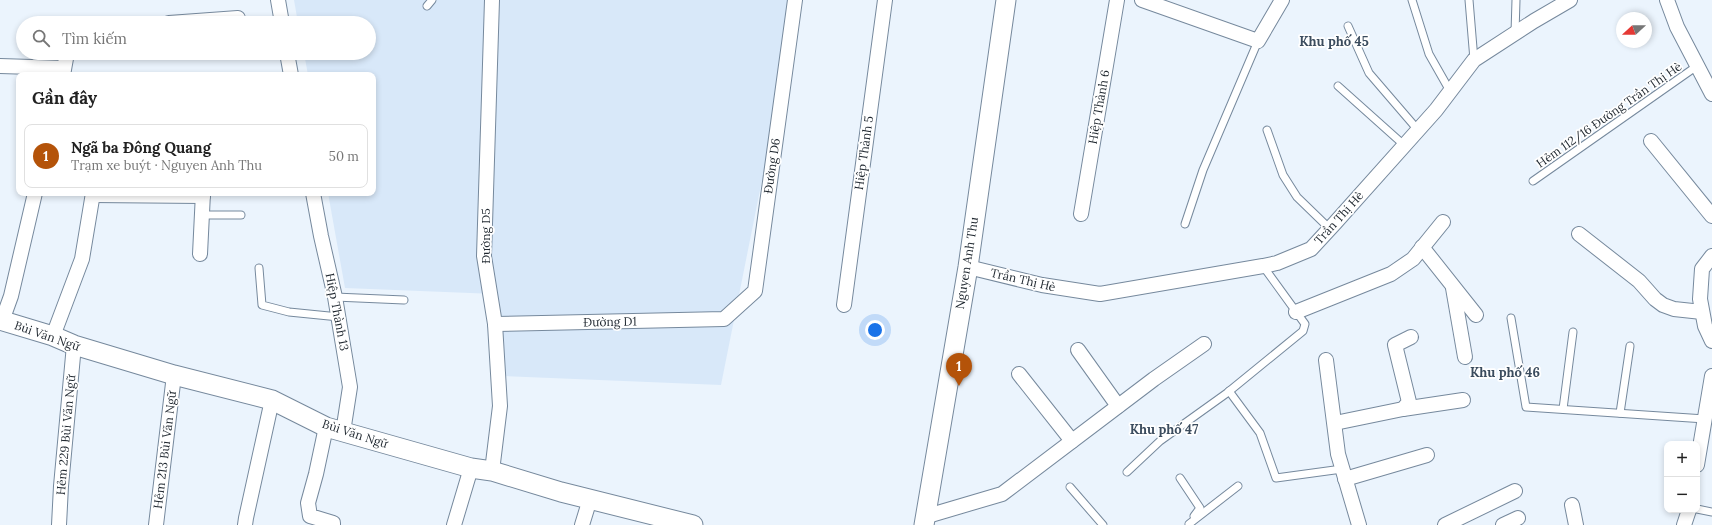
<!DOCTYPE html>
<html lang="vi">
<head>
<meta charset="utf-8">
<style>
	:root { --surface:#fff; --page:#f6f6f6; --text:#222; --muted:#767676; --line:#e0e0e0; --accent:#b45309 }
	body { margin:0; font-family:Lora,serif; background:var(--page); color:var(--text) }
	.controls { position:absolute; right:12px; bottom:12px; display:grid; overflow:hidden; border-radius:8px; box-shadow:0 2px 6px #0003 }
	.controls button { width:36px; height:36px; display:grid; place-items:center; padding:0; border:0; border-bottom:1px solid var(--line); background:var(--surface); color:var(--text); font:20px sans-serif }
	.compass { position:absolute; left:1616px; top:12px; width:36px; height:36px; border-radius:50%; background:var(--surface); box-shadow:0 2px 6px #0003; rotate:249deg }
	.you { position:absolute; left:875px; top:330px; width:14px; height:14px; margin:-10px; border:3px solid #fff; border-radius:50%; background:#1a73e8; box-shadow:0 0 0 6px #1a73e833 }
	.badge { display:grid; place-items:center; width:26px; height:26px; border-radius:50%; background:var(--accent); color:#fff; font-size:13px; font-weight:700 }
	.pin { position:absolute; translate:-50% -33px; filter:drop-shadow(0 1px 2px #0008) }
	.pin::after { content:''; position:absolute; top:21px; width:14px; height:12px; background:inherit; clip-path:polygon(0 0,100% 0,50% 100%) }
	.list { margin:0; padding:0; list-style:none }
	h2 { display:flex; justify-content:space-between; align-items:center; height:52px; margin:0; padding:0 16px; font-size:17px }
	h2 small { font-size:13px; font-weight:400; color:var(--muted) }
	.list li { display:grid; grid-template-columns:26px 1fr auto; gap:12px; align-items:center; box-sizing:border-box; height:64px; margin:0 8px 8px; padding:0 8px; border:1px solid var(--line); border-radius:8px }
	.list b { display:block; font-size:15px; white-space:nowrap }
	.list p { margin:0; font-size:13px; white-space:nowrap; color:var(--muted) }
	.list em { font-size:13px; font-style:normal; color:var(--muted) }
	.icon { flex:none; width:22px; height:22px; fill:none; stroke:currentColor; stroke-width:2; stroke-linecap:round; stroke-linejoin:round }
	.map { position:relative; flex:none; width:1712px; height:525px; overflow:hidden }
	.search { position:absolute; background:var(--surface); box-shadow:0 2px 6px #0003; left:16px; top:16px; width:360px; height:44px; display:flex; align-items:center; gap:10px; box-sizing:border-box; padding:0 14px; border-radius:22px; color:var(--muted); font-size:15px }
	.panel { position:absolute; background:var(--surface); box-shadow:0 2px 6px #0003; left:16px; top:72px; width:360px; height:124px; border-radius:8px }
	.map>svg:first-child { display:block }
	.built { fill:#d8e8f9 }
	.lines { fill:none; stroke-linecap:round; stroke-linejoin:round }
	.service-casing { stroke:#76899d; stroke-width:9 }
	.minor-casing { stroke:#76899d; stroke-width:16 }
	.secondary-casing { stroke:#76899d; stroke-width:21 }
	.service { stroke:#fff; stroke-width:7 }
	.minor { stroke:#fff; stroke-width:14 }
	.secondary { stroke:#fff; stroke-width:19 }
	.labels { text-anchor:middle; stroke-width:3.5; stroke-linejoin:round; paint-order:stroke }
	.street-label { font-size:12px; fill:#1f272f; stroke:#fff }
	.neighbourhood-label { font-size:13px; font-weight:bold; fill:#3b4c5e; stroke:#fff }
</style>
</head>
<body>
<div class="map">
<svg width="1712" height="525" viewBox="0 0 1712 525">
	<rect width="100%" height="100%" fill="#ebf4fd"/>
	<polygon class="built" points="294,0 798,0 721,385 502,376 495,294 345,288 328,193 373,193 373,75 308,75 304,53 369,53 369,23 298,23"/>
	<g class="lines">
		<defs>
			<g id="service">
				<polyline points="1412,0 1429,54 1450,91"/>
				<polyline points="1469,0 1474,60"/>
				<polyline points="427,6 432,0"/>
				<polyline points="1348,26 1369,73 1418,130"/>
				<polyline points="1515,33 1516,0"/>
				<polyline points="1338,86 1404,145"/>
				<polyline points="1267,130 1283,175 1297,197 1330,229"/>
				<polyline points="1533,181 1697,66"/>
				<polyline points="202,215 241,215"/>
				<polyline points="1185,224 1203,170 1258,41"/>
				<polyline points="259,268 262,305 289,312 339,317"/>
				<polyline points="335,297 404,300"/>
				<polyline points="1511,318 1526,407 1705,419"/>
				<polyline points="1229,391 1260,433 1276,478 1342,469"/>
				<polyline points="1563,409 1573,332"/>
				<polyline points="1620,413 1630,346"/>
				<polyline points="1127,472 1160,441 1227,393 1303,331 1305,324 1263,266"/>
				<polyline points="1180,478 1200,508 1194,516"/>
				<polyline points="1070,487 1103,525"/>
				<polyline points="1697,509 1712,512"/>
				<polyline points="1189,524 1238,486"/>
			</g>
			<g id="minor">
				<polyline points="278,0 282,23"/>
				<polyline points="492,0 484,256 495,324 500,406 492,471"/>
				<polyline points="1142,0 1258,41 1282,0"/>
				<polyline points="1667,0 1677,27 1712,94"/>
				<polyline points="169,23 238,18"/>
				<polyline points="287,53 291,75"/>
				<polyline points="0,66 64,68"/>
				<polyline points="63,75 67,53"/>
				<polyline points="1651,141 1712,216"/>
				<polyline points="313,193 321,236 335,297 350,387 343,432"/>
				<polyline points="93,195 203,196"/>
				<polyline points="1081,214 1117,0"/>
				<polyline points="1579,234 1639,281 1655,299 1663,305 1674,309 1702,312"/>
				<polyline points="1422,247 1476,315"/>
				<polyline points="200,254 203,193"/>
				<polyline points="1712,256 1702,269 1700,299 1705,326 1712,341"/>
				<polyline points="968,267 1042,285 1100,294 1263,266 1277,263 1311,249 1335,223 1436,110 1474,60 1534,21 1570,0"/>
				<polyline points="1453,288 1465,357"/>
				<polyline points="844,305 885,0"/>
				<polyline points="1296,312 1391,274 1413,259 1443,222"/>
				<polyline points="2,321 11,296 35,193"/>
				<polyline points="495,324 724,319 755,291 795,0"/>
				<polyline points="53,336 82,259 93,193"/>
				<polyline points="1078,350 1118,406"/>
				<polyline points="1326,360 1338,454 1359,525"/>
				<polyline points="1019,374 1072,441"/>
				<polyline points="1403,409 1463,400"/>
				<polyline points="1335,423 1403,409 1409,402 1395,345 1411,337"/>
				<polyline points="326,427 316,474 308,503 310,516 333,523 333,525"/>
				<polyline points="1697,465 1712,376"/>
				<polyline points="1345,479 1427,455"/>
				<polyline points="1572,505 1576,525"/>
				<polyline points="924,517 1002,494 1154,379 1204,344"/>
				<polyline points="59,525 61,486 74,345"/>
				<polyline points="156,525 174,375"/>
				<polyline points="245,525 246,518 272,400"/>
				<polyline points="454,525 471,468"/>
				<polyline points="582,525 590,499"/>
				<polyline points="1445,525 1515,491"/>
				<polyline points="1503,525 1518,518"/>
				<polyline points="1684,525 1689,510"/>
			</g>
			<g id="secondary">
				<polyline points="0,320 53,336 74,345 174,375 272,400 326,427 471,468 492,471 561,492 693,525"/>
				<polyline points="924,525 968,267 1006,0"/>
			</g>
		</defs>
		<use href="#service" class="service-casing"/>
		<use href="#minor" class="minor-casing"/>
		<use href="#secondary" class="secondary-casing"/>
		<use href="#service" class="service"/>
		<use href="#minor" class="minor"/>
		<use href="#secondary" class="secondary"/>
	</g>
	<g class="labels">
		<g class="street-label">
			<text transform="translate(1099 107) rotate(-80)" y="4">Hiệp Thành 6</text>
			<text transform="translate(1609 115) rotate(-35)" y="4">Hẻm 112/16 Đường Trần Thị Hè</text>
			<text transform="translate(864 153) rotate(-82)" y="4">Hiệp Thành 5</text>
			<text transform="translate(772 166) rotate(-82)" y="4">Đường D6</text>
			<text transform="translate(1339 218) rotate(-48)" y="4">Trần Thị Hè</text>
			<text transform="translate(486 236) rotate(-90)" y="4">Đường D5</text>
			<text transform="translate(967 263) rotate(-81)" y="4">Nguyen Anh Thu</text>
			<text transform="translate(1023 280) rotate(13)" y="4">Trần Thị Hè</text>
			<text transform="translate(337 312) rotate(79)" y="4">Hiệp Thành 13</text>
			<text transform="translate(610 322) rotate(-1)" y="4">Đường D1</text>
			<text transform="translate(47 336) rotate(19)" y="4">Bùi Văn Ngữ</text>
			<text transform="translate(355 434) rotate(18)" y="4">Bùi Văn Ngữ</text>
			<text transform="translate(66 435) rotate(-85)" y="4">Hẻm 229 Bùi Văn Ngữ</text>
			<text transform="translate(165 450) rotate(-83)" y="4">Hẻm 213 Bùi Văn Ngữ</text>
		</g>
		<g class="neighbourhood-label">
			<text x="1334" y="46">Khu phố 45</text>
			<text x="1505" y="377">Khu phố 46</text>
			<text x="1164" y="434">Khu phố 47</text>
		</g>
	</g>
</svg>
<div class="controls">
<button>+</button>
<button>−</button>
</div>
<svg class="compass" viewBox="-18 -18 36 36"><path d="M0-13l5 13h-10z" fill="#e53935"/><path d="M0 13l5-13h-10z" fill="#767676"/></svg>
<div class="you"></div>
<div class="pin badge" style="left:959px;top:386px">1</div>
<div class="search"><svg class="icon" aria-label="search" viewBox="0 0 24 24"><circle cx="10" cy="10" r="6"/><path d="M15 15l6 6"/></svg>Tìm kiếm</div>
<section class="panel">
<h2>Gần đây<small></small></h2>
<ul class="list">
<li><span class="badge">1</span><div><b>Ngã ba Đông Quang</b><p>Trạm xe buýt · Nguyen Anh Thu</p></div><em>50 m</em></li>
</ul>
</section>
</div>
</body>
</html>
